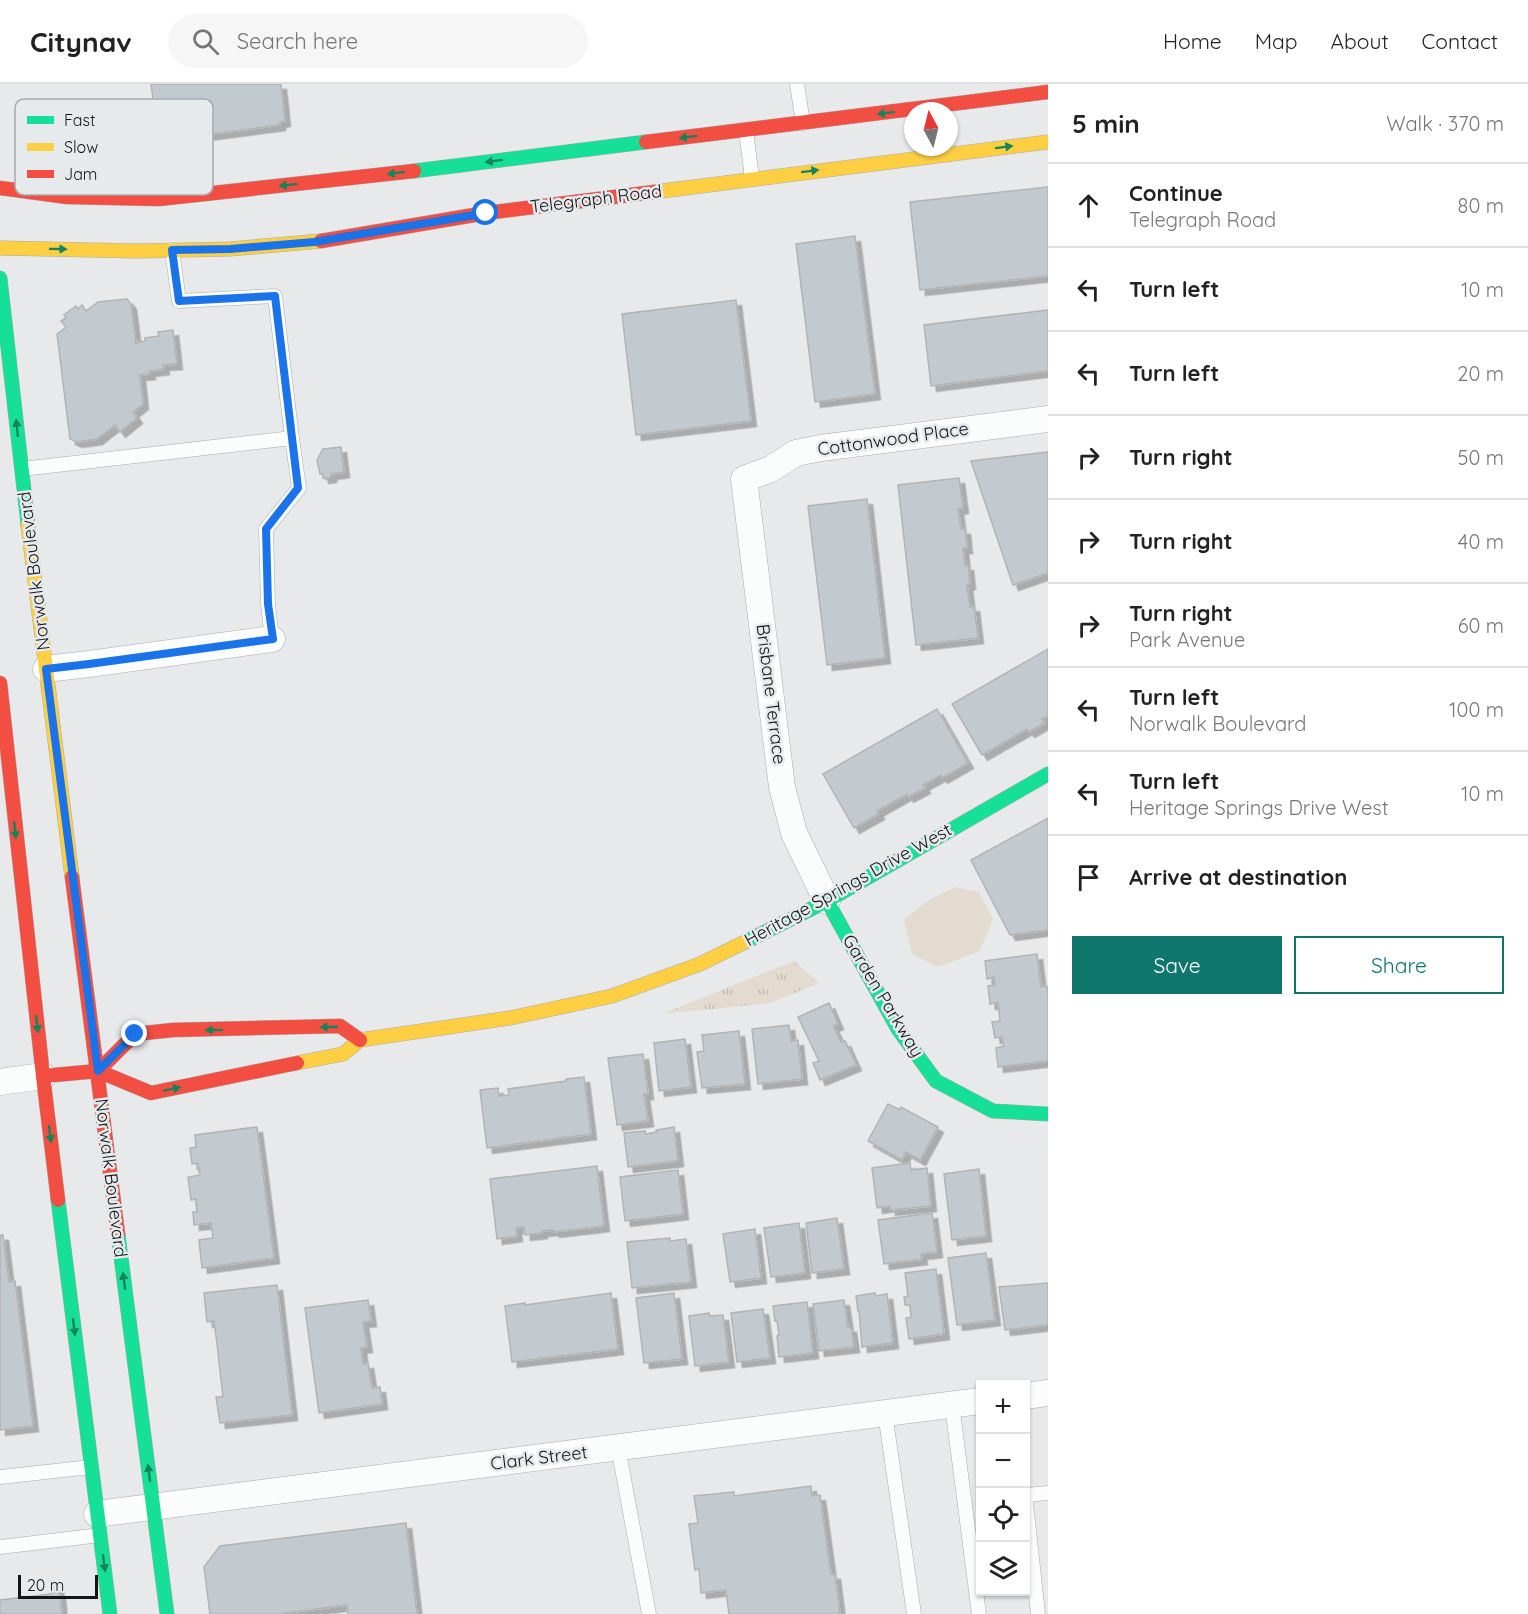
<!DOCTYPE html>
<html lang="en">
<head>
<meta charset="utf-8">
<style>
	:root { --surface:#fff; --page:#f6f6f6; --text:#222; --muted:#767676; --line:#e0e0e0; --accent:#0f766e }
	body { margin:0; font-family:Quicksand,sans-serif; background:var(--page); color:var(--text) }
	.controls { position:absolute; right:18px; bottom:18px; display:grid; overflow:hidden; border-radius:0px; box-shadow:0 2px 4px #0004 }
	.controls button { width:54px; height:54px; display:grid; place-items:center; padding:0; border:0; border-bottom:2px solid var(--line); background:var(--surface); color:var(--text); font:30px sans-serif }
	.compass { position:absolute; left:904px; top:18px; width:54px; height:54px; border-radius:50%; background:var(--surface); box-shadow:0 2px 4px #0004; rotate:353deg }
	.scale { position:absolute; left:18px; bottom:15px; width:80px; box-sizing:border-box; padding-left:6px; border:3px solid #131415; border-top:0; font-size:16px; line-height:21px; white-space:nowrap; color:#131415; -webkit-text-stroke:4px #e6eaec; paint-order:stroke }
	.stop { position:absolute; width:18px; height:18px; margin:-14px; border:4px solid #1a73e8; border-radius:50%; background:#fff }
	.stop.end { background:#1a73e8; border-color:#fff; box-shadow:0 2px 6px #0008 }
	.list { margin:0; padding:0; list-style:none }
	h2 { display:flex; justify-content:space-between; align-items:center; height:78px; margin:0; padding:0 24px; font-size:26px }
	h2 small { font-size:20px; font-weight:400; color:var(--muted) }
	.list li { display:grid; grid-template-columns:39px 1fr auto; gap:18px; align-items:center; box-sizing:border-box; height:84px; padding:0 24px; border-top:2px solid var(--line) }
	.list b { display:block; font-size:22px; white-space:nowrap }
	.list p { margin:0; font-size:20px; white-space:nowrap; color:var(--muted) }
	.list em { font-size:20px; font-style:normal; color:var(--muted) }
	.actions { display:flex; gap:12px; padding:18px 24px }
	.actions a { flex:1; padding:14px 0; border:2px solid var(--accent); border-radius:0px; text-align:center; font-size:21px; color:var(--accent) }
	.actions .main { background:var(--accent); color:#fff }
	.icon { flex:none; width:33px; height:33px; fill:none; stroke:currentColor; stroke-width:2; stroke-linecap:round; stroke-linejoin:round }
	.map { position:relative; flex:none; width:1048px; height:1530px; overflow:hidden }
	header { display:flex; align-items:center; gap:36px; box-sizing:border-box; height:84px; padding:0 30px; background:var(--surface); border-bottom:2px solid var(--line) }
	header strong { font-size:28px }
	nav { display:flex; gap:33px; margin-inline-start:auto; font-size:21px }
	.search { width:420px; height:54px; background:var(--page); display:flex; align-items:center; gap:15px; box-sizing:border-box; padding:0 21px; border-radius:33px; color:var(--muted); font-size:22px }
	main { display:flex }
	aside { flex:1; background:var(--surface) }
	.map>svg:first-child { display:block }
	.grass { fill:url(#grass-tufts) }
	.pitch { fill:#e4dbd0 }
	.building { fill:#c2cad0; stroke:#b2b3b5; stroke-width:1.5; filter:url(#shadow) }
	.lines { fill:none; stroke-linecap:round; stroke-linejoin:round }
	.lane-casing { stroke:#aaacad; stroke-width:15 }
	.street-casing { stroke:#aaacad; stroke-width:27 }
	.fast-casing { stroke:#aaacad; stroke-width:15 }
	.slow-casing { stroke:#aaacad; stroke-width:15 }
	.jam-casing { stroke:#aaacad; stroke-width:15 }
	.lane { stroke:#fbfcfc; stroke-width:14 }
	.street { stroke:#fbfcfc; stroke-width:26 }
	.fast { stroke:#16e098; stroke-width:14 }
	.slow { stroke:#ffcf43; stroke-width:14 }
	.jam { stroke:#f24e42; stroke-width:14 }
	.oneway { fill:#15845d }
	.route { stroke:#1a73e8; stroke-width:8 }
	.labels { text-anchor:middle; stroke-width:5; stroke-linejoin:round; paint-order:stroke }
	.street-label { font-size:18px; fill:#131415; stroke:#e6eaec }
	.key { fill:#e6eaec; stroke:#a7aaac; stroke-width:1.5 }
	.key-label { font-size:16px; fill:#131415 }
</style>
</head>
<body>
<header>
<strong>Citynav</strong>
<div class="search"><svg class="icon" aria-label="search" viewBox="0 0 24 24"><circle cx="10" cy="10" r="6"/><path d="M15 15l6 6"/></svg>Search here</div>
<nav><a>Home</a><a>Map</a><a>About</a><a>Contact</a></nav>
</header>
<main>
<div class="map">
<svg width="1048" height="1530" viewBox="0 0 1048 1530">
	<defs>
		<pattern id="grass-tufts" width="24" height="20" patternUnits="userSpaceOnUse" patternTransform="scale(1.5)"><rect width="24" height="20" fill="#e4dbd0"/><path d="M3 7l-1-3M5 7V3M7 7l1-3M15 17l-1-3M17 17v-4M19 17l1-3" fill="none" stroke="#c3bbb2"/></pattern>
		<filter id="shadow"><feDropShadow dx="5.5" dy="5.5" stdDeviation="0" flood-color="#0004"/></filter>
	</defs>
	<rect width="100%" height="100%" fill="#e7e9eb"/>
	<polygon class="grass" points="794,877 819,899 771,919 662,930"/>
	<polygon class="pitch" points="956,803 979,808 993,835 980,867 938,883 912,870 904,836 927,817"/>
	<g class="building">
		<polygon points="151,0 281,0 285,37 280,38 280,41 181,54 182,64 151,67 147,37 156,36"/>
		<polygon points="1048,103 1048,192 920,206 910,118"/>
		<polygon points="855,152 875,310 815,318 796,160"/>
		<polygon points="127,215 131,220 136,259 145,257 145,254 159,252 158,248 173,246 177,280 163,281 164,285 149,287 150,290 140,291 143,320 133,328 137,334 120,348 115,341 97,355 77,358 70,355 57,250 66,243 61,237 66,234 64,231 76,222 78,225 82,221 86,227 98,218"/>
		<polygon points="736,216 751,337 636,351 622,230"/>
		<polygon points="1048,226 1048,287 931,302 924,241"/>
		<polygon points="341,363 344,388 331,390 331,393 323,394 323,390 320,390 317,376 323,365"/>
		<polygon points="1048,368 1048,489 1013,501 971,377"/>
		<polygon points="959,394 963,424 958,425 961,445 965,445 967,464 963,464 965,482 968,481 970,500 967,501 970,523 974,522 978,554 916,561 898,401"/>
		<polygon points="867,415 885,574 827,581 808,422"/>
		<polygon points="1048,565 1048,632 1042,635 1045,639 1029,648 1027,645 982,671 952,620"/>
		<polygon points="937,625 968,679 942,694 941,691 923,701 925,704 908,713 907,710 877,727 879,730 854,744 823,690"/>
		<polygon points="1048,734 1048,846 1010,851 971,776"/>
		<polygon points="1037,870 1041,903 1047,902 1048,912 1048,977 998,983 996,964 1004,962 1002,953 995,954 992,938 1000,937 998,918 990,920 988,902 995,901 994,893 987,895 985,877"/>
		<polygon points="829,919 838,940 833,942 841,958 845,957 856,981 820,996 813,979 819,977 798,933"/>
		<polygon points="789,941 791,957 798,956 802,995 758,1000 752,945"/>
		<polygon points="739,947 745,1000 702,1004 697,968 704,967 702,951"/>
		<polygon points="685,955 691,1003 659,1007 654,959"/>
		<polygon points="643,970 648,1010 644,1010 648,1037 617,1041 608,974"/>
		<polygon points="584,993 591,1050 487,1064 480,1006 498,1004 499,1012 509,1011 508,1005 566,997 566,995"/>
		<polygon points="888,1020 900,1026 901,1023 938,1043 920,1076 906,1068 902,1076 868,1057"/>
		<polygon points="257,1043 274,1174 202,1184 199,1156 213,1154 211,1139 194,1141 193,1128 197,1128 196,1115 191,1116 188,1093 200,1091 198,1079 192,1080 190,1064 196,1063 195,1051"/>
		<polygon points="674,1043 678,1077 628,1083 624,1049 645,1047 646,1050 657,1048 656,1046"/>
		<polygon points="910,1079 911,1086 927,1084 931,1122 890,1126 890,1122 877,1124 872,1084"/>
		<polygon points="597,1082 604,1142 554,1148 554,1146 542,1147 542,1149 525,1151 524,1143 516,1144 517,1152 497,1155 490,1095"/>
		<polygon points="979,1085 986,1152 952,1156 944,1090"/>
		<polygon points="678,1086 683,1130 625,1137 620,1093"/>
		<polygon points="932,1129 937,1168 921,1170 922,1175 884,1180 878,1136"/>
		<polygon points="837,1134 844,1185 812,1189 806,1139"/>
		<polygon points="799,1139 805,1189 771,1193 764,1144"/>
		<polygon points="755,1145 761,1194 730,1198 723,1150"/>
		<polygon points="0,1151 3,1151 9,1198 15,1197 33,1342 0,1346"/>
		<polygon points="670,1154 670,1157 686,1155 691,1198 632,1204 627,1158"/>
		<polygon points="986,1169 995,1236 957,1241 948,1174"/>
		<polygon points="936,1185 944,1250 909,1255 906,1234 911,1233 910,1221 905,1221 904,1213 908,1212 905,1189"/>
		<polygon points="1048,1199 1048,1241 1005,1246 999,1203"/>
		<polygon points="277,1201 292,1331 220,1339 216,1313 223,1313 217,1260 214,1237 207,1238 204,1209"/>
		<polygon points="611,1209 618,1265 512,1278 505,1222 525,1219 525,1221"/>
		<polygon points="674,1209 682,1275 644,1279 636,1214"/>
		<polygon points="875,1209 876,1212 887,1210 893,1259 862,1263 859,1227 858,1227 856,1212"/>
		<polygon points="368,1216 371,1237 363,1238 367,1263 361,1264 363,1280 368,1279 372,1304 380,1303 382,1320 319,1329 305,1224"/>
		<polygon points="844,1216 848,1243 851,1243 854,1263 819,1267 813,1220"/>
		<polygon points="807,1218 813,1269 779,1273 777,1252 779,1251 777,1237 775,1237 773,1222"/>
		<polygon points="763,1225 770,1274 737,1278 731,1229"/>
		<polygon points="709,1229 710,1232 723,1231 729,1278 695,1282 689,1232"/>
		<polygon points="811,1402 812,1412 820,1411 831,1490 835,1490 840,1530 729,1530 726,1506 701,1509 699,1485 695,1486 689,1440 698,1439 694,1412 734,1408 734,1412"/>
		<polygon points="406,1439 417,1530 348,1530 347,1521 279,1530 210,1530 204,1483 220,1462"/>
		<polygon points="58,1503 59,1509 60,1509 62,1530 0,1530 0,1516 51,1510 50,1504"/>
	</g>
	<g class="lines">
		<defs>
			<g id="lane">
				<polyline points="797,0 803,39"/>
				<polyline points="746,46 752,95"/>
				<polyline points="172,166 179,217 275,212 292,354"/>
				<polyline points="22,385 292,354 299,404 266,445 268,520 272,555"/>
				<polyline points="952,1321 979,1530"/>
				<polyline points="885,1329 914,1530"/>
				<polyline points="618,1363 649,1530"/>
				<polyline points="0,1393 91,1383"/>
				<polyline points="1026,1411 1048,1409"/>
				<polyline points="1026,1419 1038,1530"/>
				<polyline points="0,1463 100,1451"/>
			</g>
			<g id="street">
				<polyline points="46,585 89,580 272,555"/>
				<polyline points="827,817 794,749 782,703 744,395 771,385 796,369 821,364 1048,335"/>
				<polyline points="0,998 43,992"/>
				<polyline points="1026,1312 1048,1309"/>
				<polyline points="97,1430 980,1317"/>
			</g>
			<g id="fast">
				<polyline points="414,87 646,58"/>
				<polyline points="0,194 28,441"/>
				<polyline points="827,817 898,945 936,997 993,1027 1048,1030"/>
				<polyline points="745,858 827,817 1048,690"/>
				<polyline points="58,1116 110,1530"/>
				<polyline points="118,1150 167,1530"/>
			</g>
			<g id="slow">
				<polyline points="654,108 1048,58"/>
				<polyline points="0,164 137,167 230,165 321,157"/>
				<polyline points="28,441 72,793"/>
				<polyline points="297,979 343,970 360,956 510,934 612,912 700,880 745,858"/>
			</g>
			<g id="jam">
				<polyline points="646,58 1048,8"/>
				<polyline points="0,104 67,113 159,115 414,87"/>
				<polyline points="321,157 486,129 654,108"/>
				<polyline points="0,599 43,992 58,1116"/>
				<polyline points="72,793 118,1150"/>
				<polyline points="98,987 135,950 173,946 340,942 360,956"/>
				<polyline points="43,992 98,987 151,1009 297,979"/>
			</g>
		</defs>
		<use href="#lane" class="lane-casing"/>
		<use href="#street" class="street-casing"/>
		<use href="#fast" class="fast-casing"/>
		<use href="#slow" class="slow-casing"/>
		<use href="#jam" class="jam-casing"/>
		<use href="#lane" class="lane"/>
		<use href="#street" class="street"/>
		<use href="#fast" class="fast"/>
		<use href="#slow" class="slow"/>
		<use href="#jam" class="jam"/>
	</g>
	<defs><path id="oneway-solid" d="M-6-.8H1V-3.2L6.5 0L1 3.2V.8H-6Z" transform="scale(1.5)"/></defs>
	<g class="oneway">
		<use href="#oneway-solid" transform="translate(886 29) rotate(173)"/>
		<use href="#oneway-solid" transform="translate(688 53) rotate(173)"/>
		<use href="#oneway-solid" transform="translate(1004 63) rotate(-7)"/>
		<use href="#oneway-solid" transform="translate(494 77) rotate(173)"/>
		<use href="#oneway-solid" transform="translate(810 87) rotate(-7)"/>
		<use href="#oneway-solid" transform="translate(396 89) rotate(173)"/>
		<use href="#oneway-solid" transform="translate(288 101) rotate(174)"/>
		<use href="#oneway-solid" transform="translate(58 165) rotate(1)"/>
		<use href="#oneway-solid" transform="translate(17 344) rotate(-96)"/>
		<use href="#oneway-solid" transform="translate(15 746) rotate(84)"/>
		<use href="#oneway-solid" transform="translate(37 940) rotate(83)"/>
		<use href="#oneway-solid" transform="translate(329 943) rotate(178)"/>
		<use href="#oneway-solid" transform="translate(214 946) rotate(179)"/>
		<use href="#oneway-solid" transform="translate(172 1005) rotate(-12)"/>
		<use href="#oneway-solid" transform="translate(50 1050) rotate(83)"/>
		<use href="#oneway-solid" transform="translate(124 1197) rotate(-98)"/>
		<use href="#oneway-solid" transform="translate(74 1243) rotate(83)"/>
		<use href="#oneway-solid" transform="translate(149 1389) rotate(-97)"/>
		<use href="#oneway-solid" transform="translate(104 1479) rotate(83)"/>
	</g>
	<g class="lines">
		<polyline class="route" points="135,950 98,987 46,585 89,580 273,555 268,520 266,445 298,404 275,212 179,217 172,166 230,165 314,158 486,129"/>
	</g>
	<g class="labels">
		<g class="street-label">
			<text transform="translate(596 115) rotate(-7)" y="6">Telegraph Road</text>
			<text transform="translate(893 355) rotate(-8)" y="6">Cottonwood Place</text>
			<text transform="translate(34 487) rotate(-97)" y="6">Norwalk Boulevard</text>
			<text transform="translate(771 610) rotate(83)" y="6">Brisbane Terrace</text>
			<text transform="translate(848 801) rotate(-29)" y="6">Heritage Springs Drive West</text>
			<text transform="translate(883 912) rotate(59)" y="6">Garden Parkway</text>
			<text transform="translate(111 1094) rotate(83)" y="6">Norwalk Boulevard</text>
			<text transform="translate(539 1374) rotate(-7)" y="6">Clark Street</text>
		</g>
	</g>
	<rect x="15" y="15" width="198" height="96" rx="9" class="key"/>
	<rect x="27" y="32" width="27" height="8" fill="#16e098"/>
	<rect x="27" y="59" width="27" height="8" fill="#ffcf43"/>
	<rect x="27" y="86" width="27" height="8" fill="#f24e42"/>
	<g class="key-label">
		<text x="64" y="42">Fast</text>
		<text x="64" y="69">Slow</text>
		<text x="64" y="96">Jam</text>
	</g>
</svg>
<div class="controls">
<button>+</button>
<button>−</button>
<button><svg class="icon" aria-label="locate" viewBox="0 0 24 24"><circle cx="12" cy="12" r="6"/><path d="M12 2v4M12 18v4M2 12h4M18 12h4"/></svg></button>
<button><svg class="icon" aria-label="layers" viewBox="0 0 24 24"><path d="M12 4l9 5-9 5-9-5zM3 14l9 5 9-5"/></svg></button>
</div>
<svg class="compass" viewBox="-18 -18 36 36"><path d="M0-13l5 13h-10z" fill="#e53935"/><path d="M0 13l5-13h-10z" fill="#767676"/></svg>
<div class="scale">20 m</div>
<div class="stop" style="left:486px;top:129px"></div>
<div class="stop end" style="left:135px;top:950px"></div>
</div>
<aside>
<h2>5 min<small>Walk · 370 m</small></h2>
<ul class="list">
<li><svg class="icon" aria-label="ahead" viewBox="0 0 24 24"><path d="M12 20V5M6 11l6-6 6 6"/></svg><div><b>Continue</b><p>Telegraph Road</p></div><em>80 m</em></li>
<li><svg class="icon" aria-label="left" viewBox="0 0 24 24"><path d="M17 20v-9H6M10 6l-5 5 5 5"/></svg><div><b>Turn left</b></div><em>10 m</em></li>
<li><svg class="icon" aria-label="left" viewBox="0 0 24 24"><path d="M17 20v-9H6M10 6l-5 5 5 5"/></svg><div><b>Turn left</b></div><em>20 m</em></li>
<li><svg class="icon" aria-label="right" viewBox="0 0 24 24"><path d="M7 20v-9h11M14 6l5 5-5 5"/></svg><div><b>Turn right</b></div><em>50 m</em></li>
<li><svg class="icon" aria-label="right" viewBox="0 0 24 24"><path d="M7 20v-9h11M14 6l5 5-5 5"/></svg><div><b>Turn right</b></div><em>40 m</em></li>
<li><svg class="icon" aria-label="right" viewBox="0 0 24 24"><path d="M7 20v-9h11M14 6l5 5-5 5"/></svg><div><b>Turn right</b><p>Park Avenue</p></div><em>60 m</em></li>
<li><svg class="icon" aria-label="left" viewBox="0 0 24 24"><path d="M17 20v-9H6M10 6l-5 5 5 5"/></svg><div><b>Turn left</b><p>Norwalk Boulevard</p></div><em>100 m</em></li>
<li><svg class="icon" aria-label="left" viewBox="0 0 24 24"><path d="M17 20v-9H6M10 6l-5 5 5 5"/></svg><div><b>Turn left</b><p>Heritage Springs Drive West</p></div><em>10 m</em></li>
<li><svg class="icon" aria-label="arrive" viewBox="0 0 24 24"><path d="M6 21V4h12l-3 4 3 4H6"/></svg><div><b>Arrive at destination</b></div></li>
</ul>
<div class="actions"><a class="main">Save</a><a>Share</a></div>
</aside>
</main>
</body>
</html>
